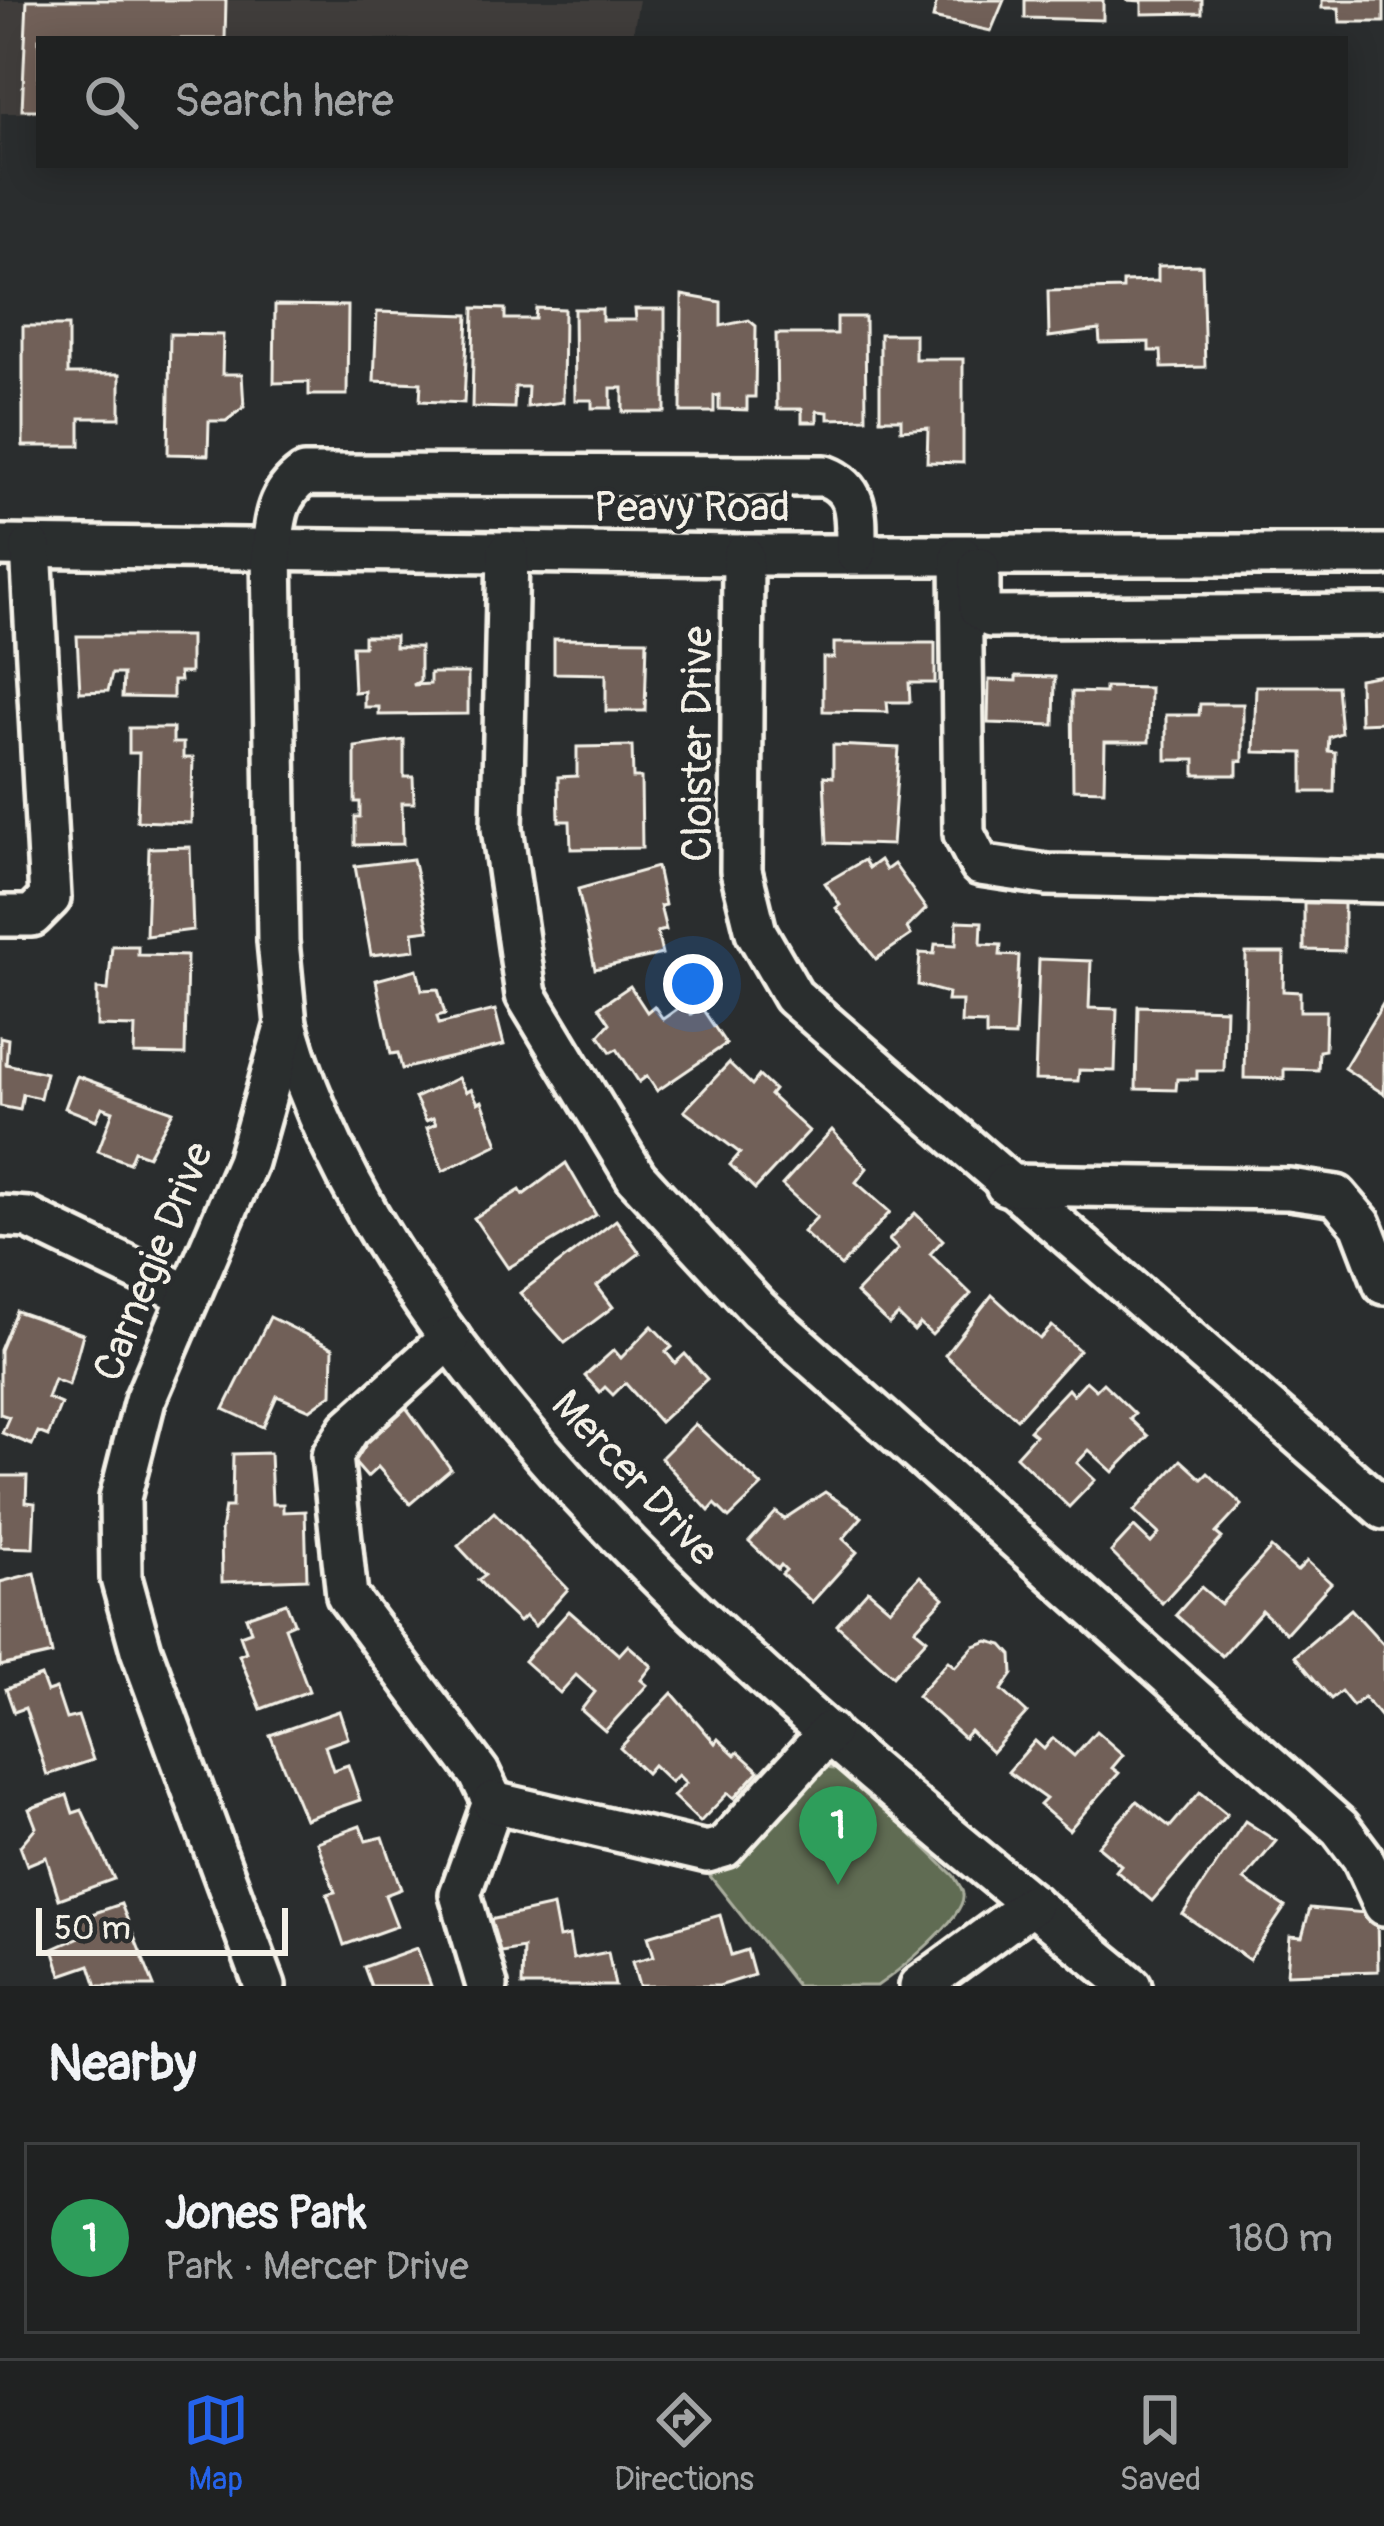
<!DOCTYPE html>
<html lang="en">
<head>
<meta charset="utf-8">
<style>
	:root { --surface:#202222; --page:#282a2a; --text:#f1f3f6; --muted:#a2a4a5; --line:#3d3f40; --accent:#2563eb }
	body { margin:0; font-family:Pangolin,sans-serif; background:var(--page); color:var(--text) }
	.scale { position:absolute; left:36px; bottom:30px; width:252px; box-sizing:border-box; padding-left:12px; border:6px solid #f4f1e8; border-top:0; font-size:33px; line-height:42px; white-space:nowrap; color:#f4f1e8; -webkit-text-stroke:9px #2a2d2e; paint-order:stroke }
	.you { position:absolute; left:693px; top:984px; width:42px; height:42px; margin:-30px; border:9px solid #fff; border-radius:50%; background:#1a73e8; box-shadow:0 0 0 18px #1a73e833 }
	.badge { display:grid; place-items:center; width:78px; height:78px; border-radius:50%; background:var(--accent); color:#fff; font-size:39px; font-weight:700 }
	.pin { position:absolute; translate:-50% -99px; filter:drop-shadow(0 3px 6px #0008) }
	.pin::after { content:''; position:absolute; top:63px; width:42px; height:36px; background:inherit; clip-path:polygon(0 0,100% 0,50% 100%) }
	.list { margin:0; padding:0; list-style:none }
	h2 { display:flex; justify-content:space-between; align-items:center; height:156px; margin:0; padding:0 48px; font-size:51px }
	h2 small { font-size:39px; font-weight:400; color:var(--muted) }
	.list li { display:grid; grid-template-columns:78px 1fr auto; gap:36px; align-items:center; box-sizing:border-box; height:192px; margin:0 24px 24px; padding:0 24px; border:3px solid var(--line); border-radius:0px }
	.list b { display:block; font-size:45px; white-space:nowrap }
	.list p { margin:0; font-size:39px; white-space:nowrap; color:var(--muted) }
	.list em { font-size:39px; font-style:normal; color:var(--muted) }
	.icon { flex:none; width:66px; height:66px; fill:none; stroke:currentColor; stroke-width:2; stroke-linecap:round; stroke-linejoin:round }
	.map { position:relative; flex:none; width:1384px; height:1986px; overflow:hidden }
	.search { position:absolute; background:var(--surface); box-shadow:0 6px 30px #0003; left:36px; right:36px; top:36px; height:132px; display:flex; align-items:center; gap:30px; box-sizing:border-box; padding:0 42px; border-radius:0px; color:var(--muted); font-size:45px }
	.sheet { height:372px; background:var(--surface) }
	nav { display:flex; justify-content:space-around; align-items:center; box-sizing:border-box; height:168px; border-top:3px solid var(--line); background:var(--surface); font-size:33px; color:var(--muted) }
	nav a { display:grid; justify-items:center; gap:6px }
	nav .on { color:var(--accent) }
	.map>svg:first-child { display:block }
	.built { fill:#3f3d3b }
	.green { fill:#606c53; stroke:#aaae9e; stroke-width:3 }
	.building { fill:#716158; stroke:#f4f1e8; stroke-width:3 }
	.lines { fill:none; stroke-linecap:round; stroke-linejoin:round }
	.minor-casing { stroke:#f4f1e8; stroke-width:48 }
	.minor { stroke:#2a2d2e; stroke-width:39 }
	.labels { text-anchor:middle; stroke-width:9; stroke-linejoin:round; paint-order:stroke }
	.street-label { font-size:42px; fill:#f4f1e8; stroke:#2a2d2e }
</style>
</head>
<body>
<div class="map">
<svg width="1384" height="1986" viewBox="0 0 1384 1986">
	<rect width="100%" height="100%" fill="#2a2d2e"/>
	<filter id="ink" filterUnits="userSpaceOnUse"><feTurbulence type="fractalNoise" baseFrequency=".00833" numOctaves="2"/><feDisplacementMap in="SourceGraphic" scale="24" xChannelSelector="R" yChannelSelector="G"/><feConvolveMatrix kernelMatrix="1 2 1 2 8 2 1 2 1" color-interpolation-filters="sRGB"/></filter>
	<g filter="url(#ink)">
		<polygon class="built" points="0,0 639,0 632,39 39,39 39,113 1,113 0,182"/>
		<path class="green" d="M827,1768L846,1771L954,1876C957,1882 962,1887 963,1894C967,1917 896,1973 877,1986H797L710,1876L805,1772Z"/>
		<g class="building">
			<polygon points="27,0 226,0 225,39 39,39 39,110 22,110"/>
			<polygon points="937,0 1004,0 991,31 933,18"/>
			<polygon points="1025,0 1103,0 1103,20 1025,18"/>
			<polygon points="1202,0 1202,13 1142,14 1142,1 1126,0"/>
			<polygon points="1322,0 1384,0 1384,22 1340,22 1339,8 1322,8"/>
			<polygon points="1202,265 1205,367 1162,368 1161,351 1149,351 1149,342 1100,343 1099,330 1049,337 1048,291 1123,289 1123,282 1158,281 1158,266"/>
			<polygon points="682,295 721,302 721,326 749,320 756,326 755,397 747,397 747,410 719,409 719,395 714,396 714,412 681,412"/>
			<polygon points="275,305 348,306 347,395 309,395 309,382 274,383"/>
			<polygon points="474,308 505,309 505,319 535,319 536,308 564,309 563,402 527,407 528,387 515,387 514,408 472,407"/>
			<polygon points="574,309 602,309 602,320 636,320 635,309 665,309 665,412 623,412 623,388 611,388 611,408 592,408 592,400 575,400"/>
			<polygon points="377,312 468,315 464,403 420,401 421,383 374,381"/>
			<polygon points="837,317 865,317 866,418 828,419 828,412 817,411 817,422 802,422 802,409 777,409 776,334 837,334"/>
			<polygon points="23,326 68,326 68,374 120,374 120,418 80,418 80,446 23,446"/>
			<polygon points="170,334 223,335 222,374 242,374 244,407 226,421 209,421 208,455 168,454"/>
			<polygon points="880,334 915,334 915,359 963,359 963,463 927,462 928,428 901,430 901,419 880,419"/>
			<polygon points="77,636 190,636 190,673 179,673 180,681 173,681 173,698 122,697 123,674 112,674 108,691 80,692"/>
			<polygon points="364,636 395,636 395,647 420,647 420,681 413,685 430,684 430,673 468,673 468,714 379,715 379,707 364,707 364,691 354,692 352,646 364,646"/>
			<polygon points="554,639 647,640 645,711 606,711 606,674 554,673"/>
			<polygon points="834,643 935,643 935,683 909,683 910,702 887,702 888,712 823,711 823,658 834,658"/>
			<polygon points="1382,675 1384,722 1360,723 1359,679"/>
			<polygon points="1016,676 1055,677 1054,725 988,723 989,680 1016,681"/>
			<polygon points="1256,686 1337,686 1341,733 1329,737 1328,751 1335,752 1334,792 1303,792 1303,753 1254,752"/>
			<polygon points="1105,687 1150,688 1149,742 1105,742 1104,790 1073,789 1072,692 1105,693"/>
			<polygon points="1200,704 1243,704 1243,761 1237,761 1237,775 1195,775 1195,760 1166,760 1166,715 1199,715"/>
			<polygon points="129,728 173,728 173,743 183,743 183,758 193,758 191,823 137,821 139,753 129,753"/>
			<polygon points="404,740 404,777 413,777 414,803 402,803 403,844 355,845 355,817 360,817 360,802 355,802 355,747"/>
			<polygon points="833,745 899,748 892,845 827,843 824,776 833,777"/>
			<polygon points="632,746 633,778 641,778 642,848 571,849 570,821 559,821 558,777 577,776 577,747"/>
			<polygon points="190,847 193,930 146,936 149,848"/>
			<polygon points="413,859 429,930 413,932 415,950 371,955 355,866"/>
			<polygon points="864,860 869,868 880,860 886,870 894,864 926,909 907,928 911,935 876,959 836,908 840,905 825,883"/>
			<polygon points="657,867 665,905 660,906 666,930 657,932 662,954 595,969 578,889"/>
			<polygon points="1304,900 1344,900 1344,951 1304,950"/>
			<polygon points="957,921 982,922 981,944 1001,945 1000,955 1019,956 1015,1037 986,1036 986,1024 961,1023 962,1001 947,1001 948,993 918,985 920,953 934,954 935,944 956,945"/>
			<polygon points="112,946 138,946 138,955 187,956 185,1055 134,1054 135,1027 97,1026 97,989 108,990"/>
			<polygon points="1246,953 1284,953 1283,991 1300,992 1300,1011 1326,1011 1325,1050 1319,1051 1318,1070 1284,1069 1284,1079 1244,1078"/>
			<polygon points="1039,959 1091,961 1089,1008 1117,1009 1115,1071 1079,1070 1078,1081 1035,1080"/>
			<polygon points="417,969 422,990 438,989 445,1014 437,1016 439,1024 495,1010 504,1045 402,1069 398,1053 391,1054 376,980"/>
			<polygon points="630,986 647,1012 654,1006 663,1019 684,1004 691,1014 701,1007 726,1044 657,1091 647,1076 639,1082 617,1049 611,1052 599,1035 610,1023 599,1007"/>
			<polygon points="1384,1002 1384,1094 1344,1068"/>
			<polygon points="1138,1006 1226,1009 1224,1071 1197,1071 1197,1079 1177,1079 1176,1090 1136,1089"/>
			<polygon points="0,1037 8,1039 6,1064 46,1073 40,1098 23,1094 20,1110 0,1106"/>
			<polygon points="729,1063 752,1085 759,1076 774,1090 770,1095 809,1131 755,1189 730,1165 740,1153 684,1111"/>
			<polygon points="77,1076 173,1111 148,1156 134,1151 129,1163 98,1151 113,1111 102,1107 96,1120 65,1108"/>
			<polygon points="458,1078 466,1092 471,1089 478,1103 482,1101 498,1144 443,1171 427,1128 436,1124 433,1118 426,1121 415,1098"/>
			<polygon points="832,1130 867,1168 856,1182 890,1212 841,1266 803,1232 817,1217 782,1185"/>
			<polygon points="566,1163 596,1215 508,1268 474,1218 520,1190 523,1195"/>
			<polygon points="915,1213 943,1240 930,1254 971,1294 932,1335 920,1324 914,1331 898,1315 889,1324 856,1293 898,1249 889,1240"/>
			<polygon points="616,1220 640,1253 597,1286 613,1307 565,1343 520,1293"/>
			<polygon points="992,1295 1040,1339 1052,1326 1079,1350 1017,1419 945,1355"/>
			<polygon points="16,1311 83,1334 69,1385 54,1379 47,1398 61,1404 48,1436 38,1432 32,1445 2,1433 9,1417 0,1414 0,1350"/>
			<polygon points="270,1317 333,1348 332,1394 310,1410 277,1396 263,1427 224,1409"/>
			<polygon points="652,1326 672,1347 666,1352 675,1363 685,1354 707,1379 660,1422 625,1383 613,1395 605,1387 600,1392 585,1376 614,1350 621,1358"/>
			<polygon points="1086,1381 1096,1390 1103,1383 1135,1414 1130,1419 1148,1436 1113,1472 1089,1450 1077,1463 1095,1480 1069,1507 1016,1456 1035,1435 1029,1430 1068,1389 1073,1395"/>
			<polygon points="405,1406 451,1469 410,1504 378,1467 367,1477 346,1453"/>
			<polygon points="695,1424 762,1486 729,1518 715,1504 709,1511 661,1458"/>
			<polygon points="270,1453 272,1504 283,1504 283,1512 305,1511 307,1579 222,1582 221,1531 225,1507 232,1507 233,1454"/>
			<polygon points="1181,1460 1202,1479 1208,1473 1242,1505 1216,1533 1222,1538 1162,1603 1111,1552 1134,1527 1151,1543 1159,1534 1134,1511"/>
			<polygon points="0,1476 27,1476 26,1502 35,1503 33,1548 0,1547"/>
			<polygon points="825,1492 862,1517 843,1539 857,1552 812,1602 782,1574 786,1570 781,1565 778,1569 749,1542 776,1512 784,1519"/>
			<polygon points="494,1512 568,1589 535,1626 525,1616 519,1622 501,1605 478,1580 485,1575 458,1546"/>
			<polygon points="1271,1548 1297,1571 1307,1561 1331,1583 1286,1633 1262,1611 1222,1656 1176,1615 1201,1587 1221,1604"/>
			<polygon points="35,1573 52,1654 0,1666 0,1582"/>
			<polygon points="920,1576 944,1598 915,1629 927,1639 893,1676 837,1625 868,1590 890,1609"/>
			<polygon points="286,1603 294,1623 285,1627 309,1691 261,1709 239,1655 246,1652 240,1635 251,1631 246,1617"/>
			<polygon points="1351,1609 1384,1645 1384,1721 1364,1697 1353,1706 1341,1691 1331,1699 1295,1656"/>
			<polygon points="569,1611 619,1655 628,1645 652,1666 641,1680 647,1685 605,1731 581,1710 595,1692 576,1675 560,1693 524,1661"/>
			<polygon points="988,1641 1003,1645 1012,1655 1013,1674 1002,1690 1027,1713 992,1752 970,1731 964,1738 917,1696 948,1661 955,1667 974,1646"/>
			<polygon points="41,1676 47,1692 56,1689 66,1719 78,1716 93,1760 47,1775 25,1708 14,1712 6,1689"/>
			<polygon points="672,1693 715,1743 718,1739 735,1755 738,1752 759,1771 734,1798 728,1793 700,1822 673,1796 686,1783 678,1775 671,1782 653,1765 646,1773 620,1748"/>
			<polygon points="339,1711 348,1738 325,1746 333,1770 348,1765 360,1800 305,1819 270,1735"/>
			<polygon points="1096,1731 1123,1755 1112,1768 1119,1773 1069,1830 1040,1805 1046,1799 1008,1772 1035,1741 1044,1749 1053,1738 1074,1756"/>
			<polygon points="1200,1792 1227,1814 1152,1901 1116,1871 1121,1865 1098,1846 1137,1801 1170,1827"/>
			<polygon points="67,1795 73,1813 82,1810 114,1879 59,1899 46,1857 27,1865 20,1846 36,1827 29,1809"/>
			<polygon points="1245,1821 1276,1841 1244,1880 1285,1907 1249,1960 1183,1914"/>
			<polygon points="360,1826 366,1841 383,1837 401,1889 385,1895 397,1926 344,1945 327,1894 335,1892 317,1842"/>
			<polygon points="121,1904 154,1986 97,1986 90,1965 61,1975 53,1949 82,1936 77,1919"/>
			<polygon points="553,1906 559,1938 569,1936 573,1959 608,1952 615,1986 522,1986 523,1948 496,1953 490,1920"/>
			<polygon points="1310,1908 1377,1914 1378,1971 1287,1974 1290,1936 1302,1937"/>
			<polygon points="720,1915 731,1955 747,1950 754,1975 719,1986 639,1986 632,1962 654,1956 648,1936"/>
			<polygon points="417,1948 431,1986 371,1986 364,1967"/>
		</g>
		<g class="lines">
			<defs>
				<g id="minor">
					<polyline points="0,546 743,555 1384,555"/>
					<polyline points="508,552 502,828 526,995 636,1177 758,1309 1340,1828 1362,1857 1384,1905"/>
					<polyline points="743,555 741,871 756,932 793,996 1384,1509"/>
					<polyline points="961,556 964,834 980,865 1047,875 1384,882"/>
					<polyline points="979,567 979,608 991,617 1384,615"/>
					<polyline points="0,916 32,916 50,898 31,547"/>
					<path d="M286,1024C394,1402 836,1743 1131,1986"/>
					<polyline points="1006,1185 1289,1189 1337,1196 1361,1224 1384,1284"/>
					<polyline points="0,1216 28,1218 188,1295"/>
					<polyline points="450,1338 349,1429 332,1456 347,1596 479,1773 493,1802 460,1894 487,1986"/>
					<polyline points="493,1802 707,1852 724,1847 829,1732"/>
					<path d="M265,1986L141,1650L121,1578L120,1498L145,1400L247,1162L286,1024L278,941L272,550C275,518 277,494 304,475L825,476C862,490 855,520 856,554"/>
					<polyline points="920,1986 1032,1904"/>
				</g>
			</defs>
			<use href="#minor" class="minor-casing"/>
			<use href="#minor" class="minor"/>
		</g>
	</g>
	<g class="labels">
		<g class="street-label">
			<text x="692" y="521">Peavy Road</text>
			<text transform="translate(696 744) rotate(-90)" y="15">Cloister Drive</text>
			<text transform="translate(152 1261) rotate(-68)" y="15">Carnegie Drive</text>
			<text transform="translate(636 1477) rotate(47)" y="15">Mercer Drive</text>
		</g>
	</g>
</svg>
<div class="scale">50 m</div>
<div class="you"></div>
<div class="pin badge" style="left:838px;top:1885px;background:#2e9e5b">1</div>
<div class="search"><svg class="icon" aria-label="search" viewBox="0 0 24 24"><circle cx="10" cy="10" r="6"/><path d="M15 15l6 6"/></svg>Search here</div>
</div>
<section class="sheet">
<h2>Nearby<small></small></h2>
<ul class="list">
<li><span class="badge" style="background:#2e9e5b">1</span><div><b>Jones Park</b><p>Park · Mercer Drive</p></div><em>180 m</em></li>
</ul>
</section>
<nav>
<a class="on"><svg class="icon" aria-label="map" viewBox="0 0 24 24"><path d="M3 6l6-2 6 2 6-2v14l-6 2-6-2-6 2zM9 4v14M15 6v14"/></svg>Map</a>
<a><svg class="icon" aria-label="directions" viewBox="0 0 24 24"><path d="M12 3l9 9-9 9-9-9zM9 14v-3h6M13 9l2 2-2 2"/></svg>Directions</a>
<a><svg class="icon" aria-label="saved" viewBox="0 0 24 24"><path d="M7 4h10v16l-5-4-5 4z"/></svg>Saved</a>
</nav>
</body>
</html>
